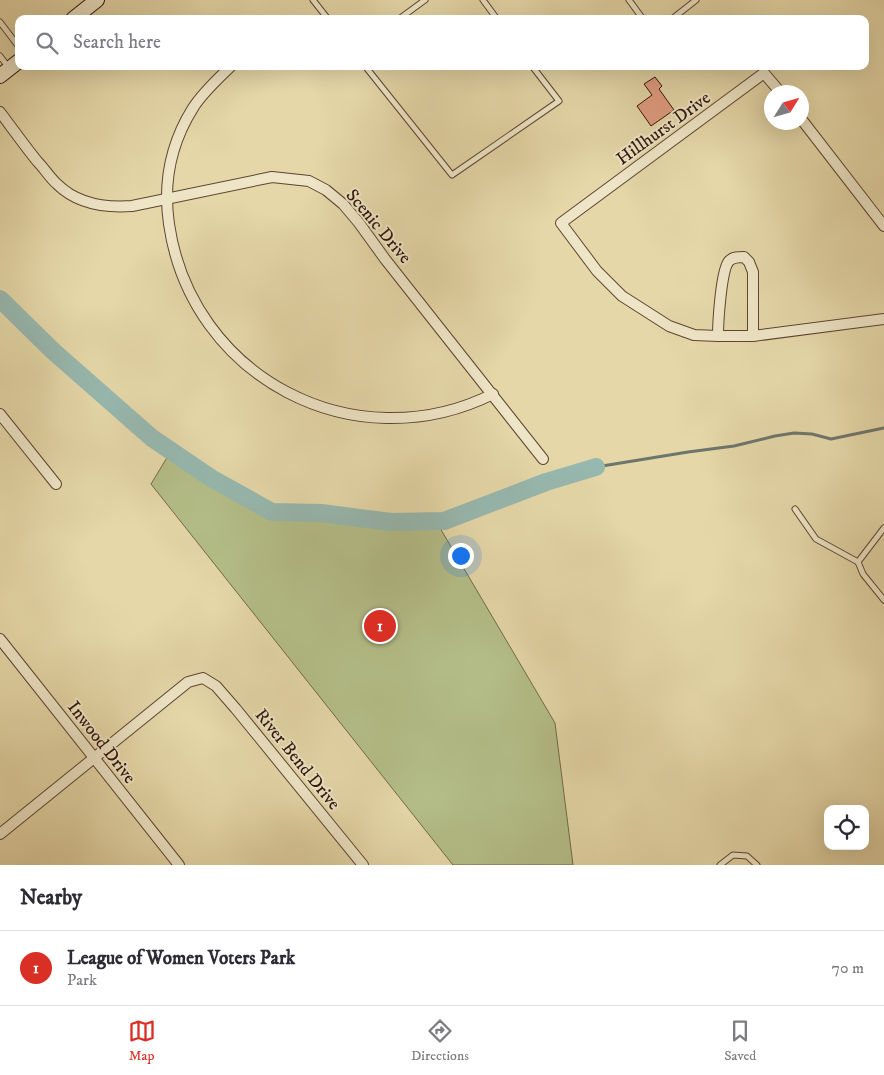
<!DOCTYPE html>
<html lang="en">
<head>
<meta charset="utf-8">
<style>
	:root { --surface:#fff; --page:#f2f2f3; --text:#2b2b33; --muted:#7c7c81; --line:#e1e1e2; --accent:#d93025 }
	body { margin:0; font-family:"IM FELL DW Pica",serif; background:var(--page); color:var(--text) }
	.controls { position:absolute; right:15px; bottom:15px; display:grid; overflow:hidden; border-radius:10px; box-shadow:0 5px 20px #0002 }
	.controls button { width:45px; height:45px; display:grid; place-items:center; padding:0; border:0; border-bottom:1px solid var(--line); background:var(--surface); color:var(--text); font:25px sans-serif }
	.compass { position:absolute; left:764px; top:85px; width:45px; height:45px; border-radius:50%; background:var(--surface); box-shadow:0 5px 20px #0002; rotate:53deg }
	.you { position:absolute; left:460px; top:555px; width:18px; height:18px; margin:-12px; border:4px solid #fff; border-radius:50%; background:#1a73e8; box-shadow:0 0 0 8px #1a73e833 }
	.badge { display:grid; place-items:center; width:32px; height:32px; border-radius:50%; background:var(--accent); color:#fff; font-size:16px; font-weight:700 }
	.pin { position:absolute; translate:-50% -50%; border:2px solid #fff; box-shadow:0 1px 5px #0006 }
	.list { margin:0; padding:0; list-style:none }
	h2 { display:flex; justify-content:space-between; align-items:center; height:65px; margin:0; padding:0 20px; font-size:21px }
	h2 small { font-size:16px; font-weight:400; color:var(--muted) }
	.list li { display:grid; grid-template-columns:32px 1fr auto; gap:15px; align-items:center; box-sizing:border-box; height:75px; padding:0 20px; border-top:1px solid var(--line) }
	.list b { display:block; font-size:19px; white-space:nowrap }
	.list p { margin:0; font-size:16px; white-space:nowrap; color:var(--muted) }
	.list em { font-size:16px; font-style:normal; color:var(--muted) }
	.icon { flex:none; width:28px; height:28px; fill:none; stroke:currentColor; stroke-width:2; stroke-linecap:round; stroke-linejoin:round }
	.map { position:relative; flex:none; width:884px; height:865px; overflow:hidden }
	.search { position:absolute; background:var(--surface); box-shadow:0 5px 20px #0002; left:15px; right:15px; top:15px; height:55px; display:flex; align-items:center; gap:12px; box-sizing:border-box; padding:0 18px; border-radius:10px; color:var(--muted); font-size:19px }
	.sheet { height:140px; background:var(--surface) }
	nav { display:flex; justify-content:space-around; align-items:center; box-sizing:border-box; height:70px; border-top:1px solid var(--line); background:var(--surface); font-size:14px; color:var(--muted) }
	nav a { display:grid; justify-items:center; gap:2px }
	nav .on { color:var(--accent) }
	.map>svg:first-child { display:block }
	.green { fill:#b4be88; stroke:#71694a }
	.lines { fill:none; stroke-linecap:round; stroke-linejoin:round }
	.stream { stroke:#6d766d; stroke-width:3 }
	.river { stroke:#97b8af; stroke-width:18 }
	.building { fill:#e09b80; stroke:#2e140b }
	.service-casing { stroke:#5c4532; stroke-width:7 }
	.minor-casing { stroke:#5c4532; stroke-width:12 }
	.secondary-casing { stroke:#2e140b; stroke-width:16 }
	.service { stroke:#eee5c6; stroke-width:5 }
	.minor { stroke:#eee5c6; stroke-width:10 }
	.secondary { stroke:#eee5c6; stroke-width:14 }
	.labels { text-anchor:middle; stroke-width:4; stroke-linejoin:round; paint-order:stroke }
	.street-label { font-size:18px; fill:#2e140b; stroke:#eee5c6 }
</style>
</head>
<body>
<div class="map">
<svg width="884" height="865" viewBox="0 0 884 865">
	<rect width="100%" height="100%" fill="#e5d7a8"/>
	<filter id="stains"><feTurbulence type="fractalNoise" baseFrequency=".004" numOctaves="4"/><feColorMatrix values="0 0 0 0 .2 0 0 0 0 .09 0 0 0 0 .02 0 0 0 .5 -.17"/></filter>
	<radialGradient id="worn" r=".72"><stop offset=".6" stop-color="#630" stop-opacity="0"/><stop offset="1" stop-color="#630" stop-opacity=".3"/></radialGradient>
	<polygon class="green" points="168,456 261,514 440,528 555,723 573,865 453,865 151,484"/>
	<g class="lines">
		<polyline class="stream" points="596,467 688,452 734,446 775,436 794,433 812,434 831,439 884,428"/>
		<polyline class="river" points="0,299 53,351 152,438 211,478 272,512 321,513 391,522 444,521 546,482 596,467"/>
	</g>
	<polygon class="building" points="655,77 662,86 659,89 674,110 651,126 637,106 652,95 644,84"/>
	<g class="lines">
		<defs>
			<g id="service">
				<polyline points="313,0 328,19"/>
				<polyline points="483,0 497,19"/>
				<polyline points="629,0 643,19"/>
				<polyline points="399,19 425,0"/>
				<polyline points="672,19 696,0"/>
				<polyline points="0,22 19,47"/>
				<polyline points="0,56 9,68"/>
				<polyline points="365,66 452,175 559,101 532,66"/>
				<polyline points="795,509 816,539 858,562"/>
				<polyline points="884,528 858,562 863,574 884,600"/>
				<polyline points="720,865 733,855 747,856 757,865"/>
			</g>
			<g id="minor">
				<path d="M231,66C218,79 203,92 193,108C171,143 163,183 169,224C191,377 354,463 493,394"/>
				<polyline points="780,92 764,73 561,223 597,271 622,296 669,326 694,335 718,336 753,336 884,319"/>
				<path d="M0,112C12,128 24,145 37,161C44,168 50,178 57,184C77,204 105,208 132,206L272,177L309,181L326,190L343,204L359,223L385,259L543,459"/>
				<polyline points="802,120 884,226"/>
				<path d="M718,336C718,323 721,270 729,261C733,257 738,257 744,257L749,262L753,272V336"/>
				<polyline points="0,414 56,484"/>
				<polyline points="0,639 179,865"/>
				<polyline points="0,834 188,682 203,678 216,686 236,709 363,865"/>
			</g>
			<g id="secondary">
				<polyline points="73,19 97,0"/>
				<polyline points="0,76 19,61"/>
			</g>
		</defs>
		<use href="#service" class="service-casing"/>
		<use href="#minor" class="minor-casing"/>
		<use href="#secondary" class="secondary-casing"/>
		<use href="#service" class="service"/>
		<use href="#minor" class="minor"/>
		<use href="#secondary" class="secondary"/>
	</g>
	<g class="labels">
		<g class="street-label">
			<text transform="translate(663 128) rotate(-36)" y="6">Hillhurst Drive</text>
			<text transform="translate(379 226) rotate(50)" y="6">Scenic Drive</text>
			<text transform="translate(102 742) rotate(52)" y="6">Inwood Drive</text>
			<text transform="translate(298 759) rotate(51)" y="6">River Bend Drive</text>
		</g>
	</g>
	<rect width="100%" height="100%" filter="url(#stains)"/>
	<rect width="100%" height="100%" fill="url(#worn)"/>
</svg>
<div class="controls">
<button><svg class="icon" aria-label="locate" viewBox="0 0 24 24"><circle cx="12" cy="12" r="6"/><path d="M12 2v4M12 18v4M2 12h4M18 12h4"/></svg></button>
</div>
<svg class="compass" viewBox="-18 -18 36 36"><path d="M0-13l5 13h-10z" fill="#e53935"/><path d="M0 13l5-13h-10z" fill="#7c7c81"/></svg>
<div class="you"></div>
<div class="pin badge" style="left:380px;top:626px">1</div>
<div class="search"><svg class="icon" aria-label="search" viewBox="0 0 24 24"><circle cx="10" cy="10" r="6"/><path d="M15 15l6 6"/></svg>Search here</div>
</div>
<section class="sheet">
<h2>Nearby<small></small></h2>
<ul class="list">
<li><span class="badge">1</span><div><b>League of Women Voters Park</b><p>Park</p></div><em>70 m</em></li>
</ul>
</section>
<nav>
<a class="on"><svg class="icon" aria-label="map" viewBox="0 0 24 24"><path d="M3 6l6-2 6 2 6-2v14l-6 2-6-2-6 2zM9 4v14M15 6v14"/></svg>Map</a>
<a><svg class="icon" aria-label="directions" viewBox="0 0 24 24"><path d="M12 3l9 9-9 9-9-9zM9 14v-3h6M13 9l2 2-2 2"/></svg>Directions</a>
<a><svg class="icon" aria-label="saved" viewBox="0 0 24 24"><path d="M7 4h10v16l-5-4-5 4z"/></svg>Saved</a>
</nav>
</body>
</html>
